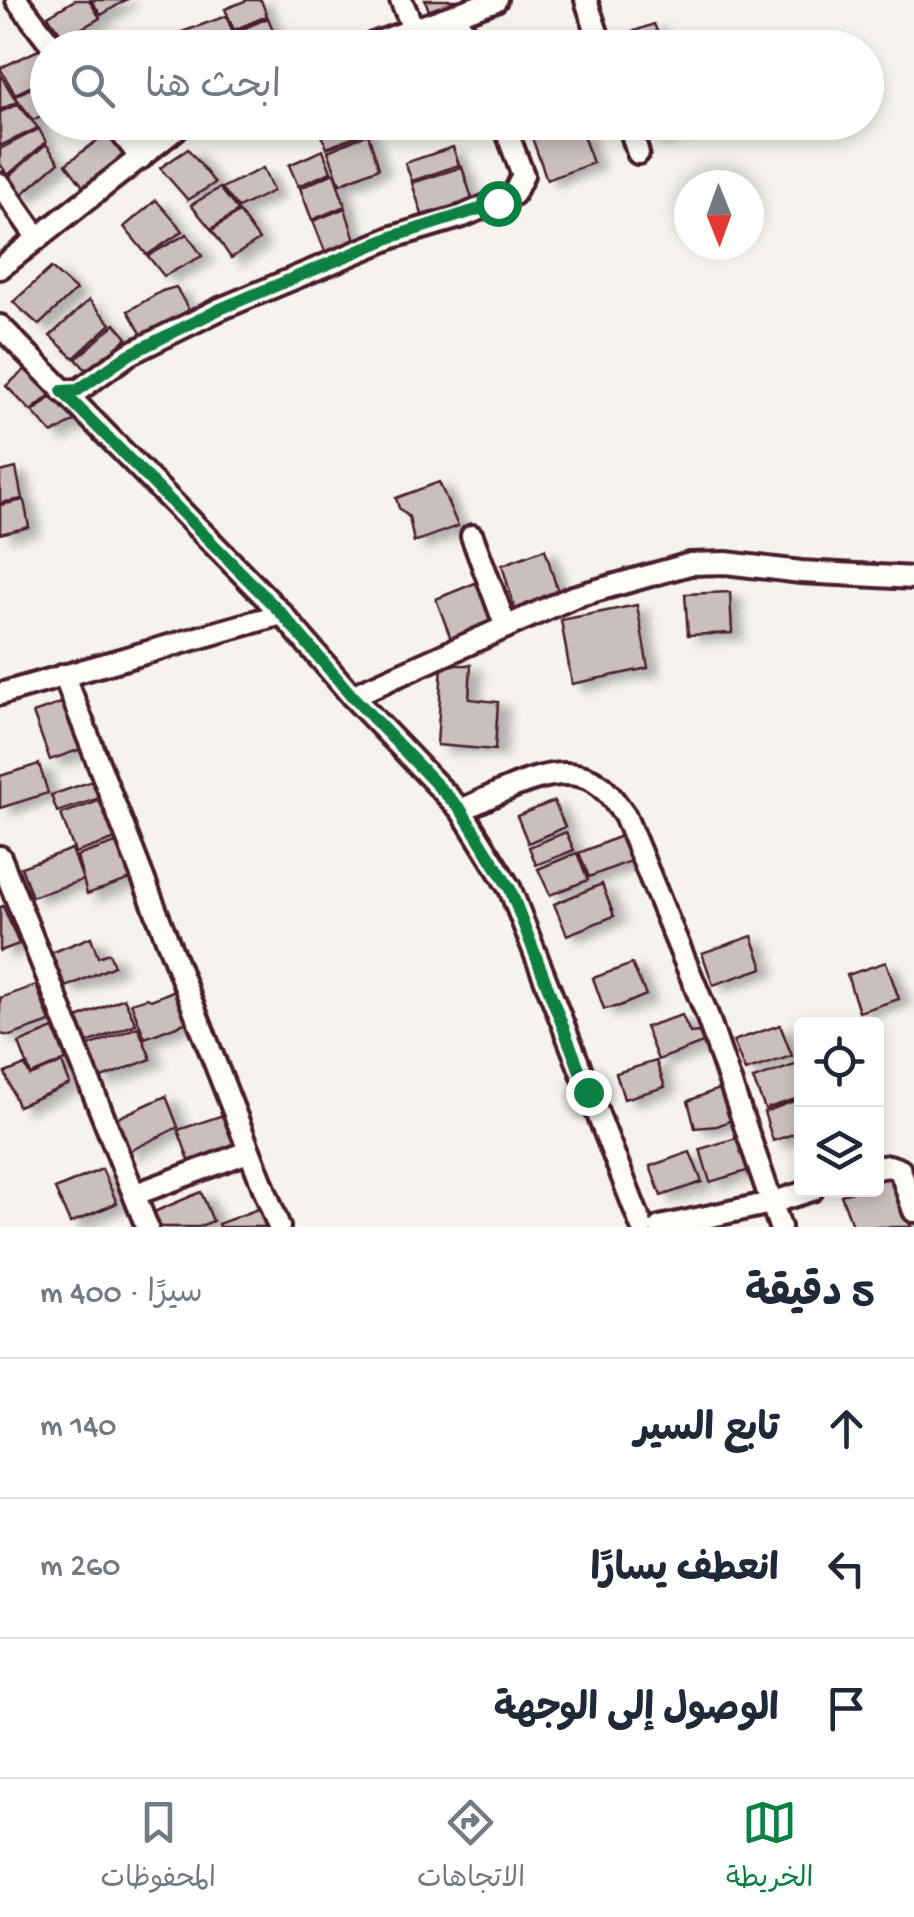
<!DOCTYPE html>
<html lang="ar">
<head>
<meta charset="utf-8">
<style>
	:root { --surface:#fff; --page:#f2f2f3; --text:#1f2937; --muted:#747a83; --line:#e0e1e3; --accent:#0b8043 }
	body { margin:0; font-family:"Gochi Hand","Playpen Sans Arabic",sans-serif; background:var(--page); color:var(--text); direction:rtl }
	.controls { position:absolute; right:30px; bottom:30px; display:grid; overflow:hidden; border-radius:10px; box-shadow:0 5px 15px #0003 }
	.controls button { width:90px; height:90px; display:grid; place-items:center; padding:0; border:0; border-bottom:2px solid var(--line); background:var(--surface); color:var(--text); font:50px sans-serif }
	.compass { position:absolute; left:674px; top:170px; width:90px; height:90px; border-radius:50%; background:var(--surface); box-shadow:0 5px 15px #0003; rotate:179deg }
	.stop { position:absolute; width:30px; height:30px; margin:-22px; border:8px solid #0b8043; border-radius:50%; background:#fff }
	.stop.end { background:#0b8043; border-color:#fff; box-shadow:0 2px 10px #0008 }
	.list { margin:0; padding:0; list-style:none }
	h2 { display:flex; justify-content:space-between; align-items:center; height:130px; margin:0; padding:0 40px; font-size:42px }
	h2 small { font-size:32px; font-weight:400; color:var(--muted) }
	.list li { display:grid; grid-template-columns:65px 1fr auto; gap:30px; align-items:center; box-sizing:border-box; height:140px; padding:0 40px; border-top:2px solid var(--line) }
	.list b { display:block; font-size:38px; white-space:nowrap }
	.list em { font-size:32px; font-style:normal; color:var(--muted) }
	.icon { flex:none; width:55px; height:55px; fill:none; stroke:currentColor; stroke-width:2; stroke-linecap:round; stroke-linejoin:round }
	.map { position:relative; flex:none; width:914px; height:1227px; overflow:hidden; direction:ltr }
	.search { position:absolute; background:var(--surface); box-shadow:0 5px 15px #0003; left:30px; right:30px; top:30px; height:110px; display:flex; align-items:center; gap:25px; box-sizing:border-box; padding:0 35px; border-radius:55px; color:var(--muted); font-size:38px }
	.sheet { height:550px; background:var(--surface) }
	nav { display:flex; justify-content:space-around; align-items:center; box-sizing:border-box; height:140px; border-top:2px solid var(--line); background:var(--surface); font-size:28px; color:var(--muted) }
	nav a { display:grid; justify-items:center; gap:5px }
	nav .on { color:var(--accent) }
	.map>svg:first-child { display:block }
	.building { fill:#cbbfbe; stroke:#4a1f2b; stroke-width:2.5; filter:url(#shadow) }
	.lines { fill:none; stroke-linecap:round; stroke-linejoin:round }
	.street-casing { stroke:#4a1f2b; stroke-width:28 }
	.street { stroke:#fdfcf7; stroke-width:20 }
	.route { stroke:#0b8043; stroke-width:12 }
</style>
</head>
<body>
<div class="map">
<svg width="914" height="1227" viewBox="0 0 914 1227">
	<defs>
		<filter id="shadow"><feDropShadow dx="11" dy="6" stdDeviation="5" flood-color="#0004"/></filter>
	</defs>
	<rect width="100%" height="100%" fill="#f6f3ef"/>
	<filter id="ink" filterUnits="userSpaceOnUse"><feTurbulence type="fractalNoise" baseFrequency=".01" numOctaves="2"/><feDisplacementMap in="SourceGraphic" scale="20" xChannelSelector="R" yChannelSelector="G"/><feConvolveMatrix kernelMatrix="1 2 1 2 8 2 1 2 1" color-interpolation-filters="sRGB"/></filter>
	<g filter="url(#ink)">
		<g class="building">
			<polygon points="75,0 89,0 100,18 64,38 48,16"/>
			<polygon points="91,0 126,0 101,15"/>
			<polygon points="247,0 261,0 267,16 234,30 225,9"/>
			<polygon points="425,0 480,0 433,21"/>
			<polygon points="226,16 236,39 214,48 176,48 171,36"/>
			<polygon points="268,18 277,40 258,48 241,48 235,32"/>
			<polygon points="654,24 664,48 618,48 614,38"/>
			<polygon points="462,32 469,48 422,48"/>
			<polygon points="45,47 48,78 15,94 0,68"/>
			<polygon points="0,74 17,102 0,110"/>
			<polygon points="48,80 48,112 33,120 15,96"/>
			<polygon points="18,104 38,128 0,146 0,112"/>
			<polygon points="335,122 362,122 366,132 327,148 319,129"/>
			<polygon points="565,122 578,122 593,163 547,180 531,135"/>
			<polygon points="647,122 689,122 690,125 653,139"/>
			<polygon points="39,129 46,142 8,175 0,164 0,149"/>
			<polygon points="107,133 129,162 88,193 66,164"/>
			<polygon points="368,134 379,168 340,184 328,151"/>
			<polygon points="46,144 59,162 20,196 8,177"/>
			<polygon points="453,147 459,165 412,181 405,163"/>
			<polygon points="188,149 215,183 188,200 160,168"/>
			<polygon points="323,150 331,172 298,186 289,165"/>
			<polygon points="462,167 475,208 425,224 412,183"/>
			<polygon points="263,168 273,191 238,208 222,188"/>
			<polygon points="334,173 345,206 312,220 300,188"/>
			<polygon points="220,188 238,211 211,229 191,205"/>
			<polygon points="156,200 183,231 147,255 124,227"/>
			<polygon points="345,208 357,247 328,259 313,221"/>
			<polygon points="239,212 259,240 231,258 212,230"/>
			<polygon points="187,234 202,256 164,276 148,256"/>
			<polygon points="51,268 76,290 39,325 13,302"/>
			<polygon points="176,287 192,316 145,340 128,311 162,291"/>
			<polygon points="89,300 111,324 74,358 50,336"/>
			<polygon points="115,324 127,338 89,373 76,359"/>
			<polygon points="29,366 54,392 31,411 6,386"/>
			<polygon points="55,393 79,418 52,434 33,412"/>
			<polygon points="16,468 22,499 0,503 0,472"/>
			<polygon points="439,482 458,526 414,542 409,517 399,508 396,498"/>
			<polygon points="24,500 29,527 0,534 0,505"/>
			<polygon points="545,549 560,599 517,616 502,565"/>
			<polygon points="480,581 496,629 454,647 436,599"/>
			<polygon points="730,592 732,633 688,635 685,594"/>
			<polygon points="637,605 648,668 572,684 561,620"/>
			<polygon points="442,665 471,665 469,699 498,702 495,750 437,745"/>
			<polygon points="67,701 84,748 50,760 33,713"/>
			<polygon points="39,764 48,793 0,808 0,776"/>
			<polygon points="98,779 103,797 57,812 51,795"/>
			<polygon points="105,799 119,838 75,853 61,814"/>
			<polygon points="554,801 565,827 528,843 517,816"/>
			<polygon points="566,832 574,850 536,865 529,847"/>
			<polygon points="623,835 633,860 589,877 579,853"/>
			<polygon points="119,842 131,879 87,894 77,856"/>
			<polygon points="72,849 83,880 32,897 21,867"/>
			<polygon points="577,853 588,880 550,895 538,869"/>
			<polygon points="602,884 614,916 567,935 554,904"/>
			<polygon points="3,906 19,944 0,951 0,907"/>
			<polygon points="752,936 763,968 713,985 702,953"/>
			<polygon points="91,937 98,957 109,953 114,966 66,987 51,953"/>
			<polygon points="886,962 899,999 859,1012 847,975"/>
			<polygon points="632,964 646,995 620,1006 604,1009 593,978"/>
			<polygon points="36,985 50,1022 10,1036 0,1034 0,998"/>
			<polygon points="178,989 190,1021 145,1038 131,1003 147,998 151,1000"/>
			<polygon points="124,998 136,1024 85,1044 75,1019"/>
			<polygon points="682,1015 690,1033 699,1032 703,1043 658,1060 645,1027"/>
			<polygon points="780,1025 792,1056 745,1071 733,1041"/>
			<polygon points="138,1027 151,1059 99,1079 86,1047"/>
			<polygon points="54,1029 66,1060 31,1075 19,1043"/>
			<polygon points="656,1061 665,1087 624,1099 616,1073"/>
			<polygon points="62,1063 70,1084 18,1106 5,1073 25,1065 30,1076"/>
			<polygon points="801,1063 802,1097 765,1109 753,1079"/>
			<polygon points="726,1086 737,1118 717,1126 695,1128 688,1101"/>
			<polygon points="166,1096 178,1127 128,1152 115,1119"/>
			<polygon points="802,1098 802,1131 773,1141 764,1112"/>
			<polygon points="226,1114 238,1146 190,1163 178,1130"/>
			<polygon points="740,1137 750,1170 710,1182 700,1149"/>
			<polygon points="690,1152 702,1182 661,1196 650,1166"/>
			<polygon points="102,1169 117,1203 70,1223 55,1189"/>
			<polygon points="891,1176 911,1227 853,1227 841,1195 856,1190 876,1190 876,1181"/>
			<polygon points="201,1192 213,1221 198,1227 160,1227 154,1212"/>
			<polygon points="263,1207 270,1227 219,1227 218,1224"/>
		</g>
		<g class="lines">
			<defs>
				<g id="street">
					<polyline points="17,0 54,48"/>
					<polyline points="401,0 413,28"/>
					<polyline points="586,0 602,48"/>
					<path d="M443,21C462,24 466,30 474,48"/>
					<polyline points="362,48 496,0"/>
					<polyline points="113,122 141,158"/>
					<polyline points="628,122 638,153"/>
					<polyline points="0,184 37,237"/>
					<polyline points="0,268 185,122"/>
					<polyline points="0,326 282,614 352,696 506,627 472,536"/>
					<polyline points="62,391 79,390 129,354 220,309 393,237 463,216 514,194 523,175 503,122"/>
					<polyline points="506,627 573,597 690,564 726,563 801,572 914,578"/>
					<polyline points="64,675 279,1227"/>
					<polyline points="0,694 282,614"/>
					<polyline points="352,696 461,810 510,889 642,1227"/>
					<path d="M461,810C497,795 553,760 592,780C606,788 616,803 625,816L706,1012L780,1227"/>
					<polyline points="0,857 147,1227"/>
					<polyline points="876,1168 889,1166 900,1170 914,1211"/>
					<polyline points="136,1194 248,1152"/>
					<polyline points="660,1227 771,1203 812,1190"/>
				</g>
			</defs>
			<use href="#street" class="street-casing"/>
			<use href="#street" class="street"/>
		</g>
	</g>
	<g class="lines" filter="url(#ink)">
		<polyline class="route" points="498,203 392,237 220,309 130,354 78,390 62,391 282,614 352,696 461,810 510,889 588,1092"/>
	</g>
</svg>
<div class="controls">
<button><svg class="icon" aria-label="locate" viewBox="0 0 24 24"><circle cx="12" cy="12" r="6"/><path d="M12 2v4M12 18v4M2 12h4M18 12h4"/></svg></button>
<button><svg class="icon" aria-label="layers" viewBox="0 0 24 24"><path d="M12 4l9 5-9 5-9-5zM3 14l9 5 9-5"/></svg></button>
</div>
<svg class="compass" viewBox="-18 -18 36 36"><path d="M0-13l5 13h-10z" fill="#e53935"/><path d="M0 13l5-13h-10z" fill="#747a83"/></svg>
<div class="stop" style="left:498px;top:203px"></div>
<div class="stop end" style="left:588px;top:1092px"></div>
<div class="search"><svg class="icon" aria-label="search" viewBox="0 0 24 24"><circle cx="10" cy="10" r="6"/><path d="M15 15l6 6"/></svg>ابحث هنا</div>
</div>
<section class="sheet">
<h2>5 دقيقة<small>سيرًا · 400 m</small></h2>
<ul class="list">
<li><svg class="icon" aria-label="ahead" viewBox="0 0 24 24"><path d="M12 20V5M6 11l6-6 6 6"/></svg><div><b>تابع السير</b></div><em>140 m</em></li>
<li><svg class="icon" aria-label="left" viewBox="0 0 24 24"><path d="M17 20v-9H6M10 6l-5 5 5 5"/></svg><div><b>انعطف يسارًا</b></div><em>260 m</em></li>
<li><svg class="icon" aria-label="arrive" viewBox="0 0 24 24"><path d="M6 21V4h12l-3 4 3 4H6"/></svg><div><b>الوصول إلى الوجهة</b></div></li>
</ul>
</section>
<nav>
<a class="on"><svg class="icon" aria-label="map" viewBox="0 0 24 24"><path d="M3 6l6-2 6 2 6-2v14l-6 2-6-2-6 2zM9 4v14M15 6v14"/></svg>الخريطة</a>
<a><svg class="icon" aria-label="directions" viewBox="0 0 24 24"><path d="M12 3l9 9-9 9-9-9zM9 14v-3h6M13 9l2 2-2 2"/></svg>الاتجاهات</a>
<a><svg class="icon" aria-label="saved" viewBox="0 0 24 24"><path d="M7 4h10v16l-5-4-5 4z"/></svg>المحفوظات</a>
</nav>
</body>
</html>
